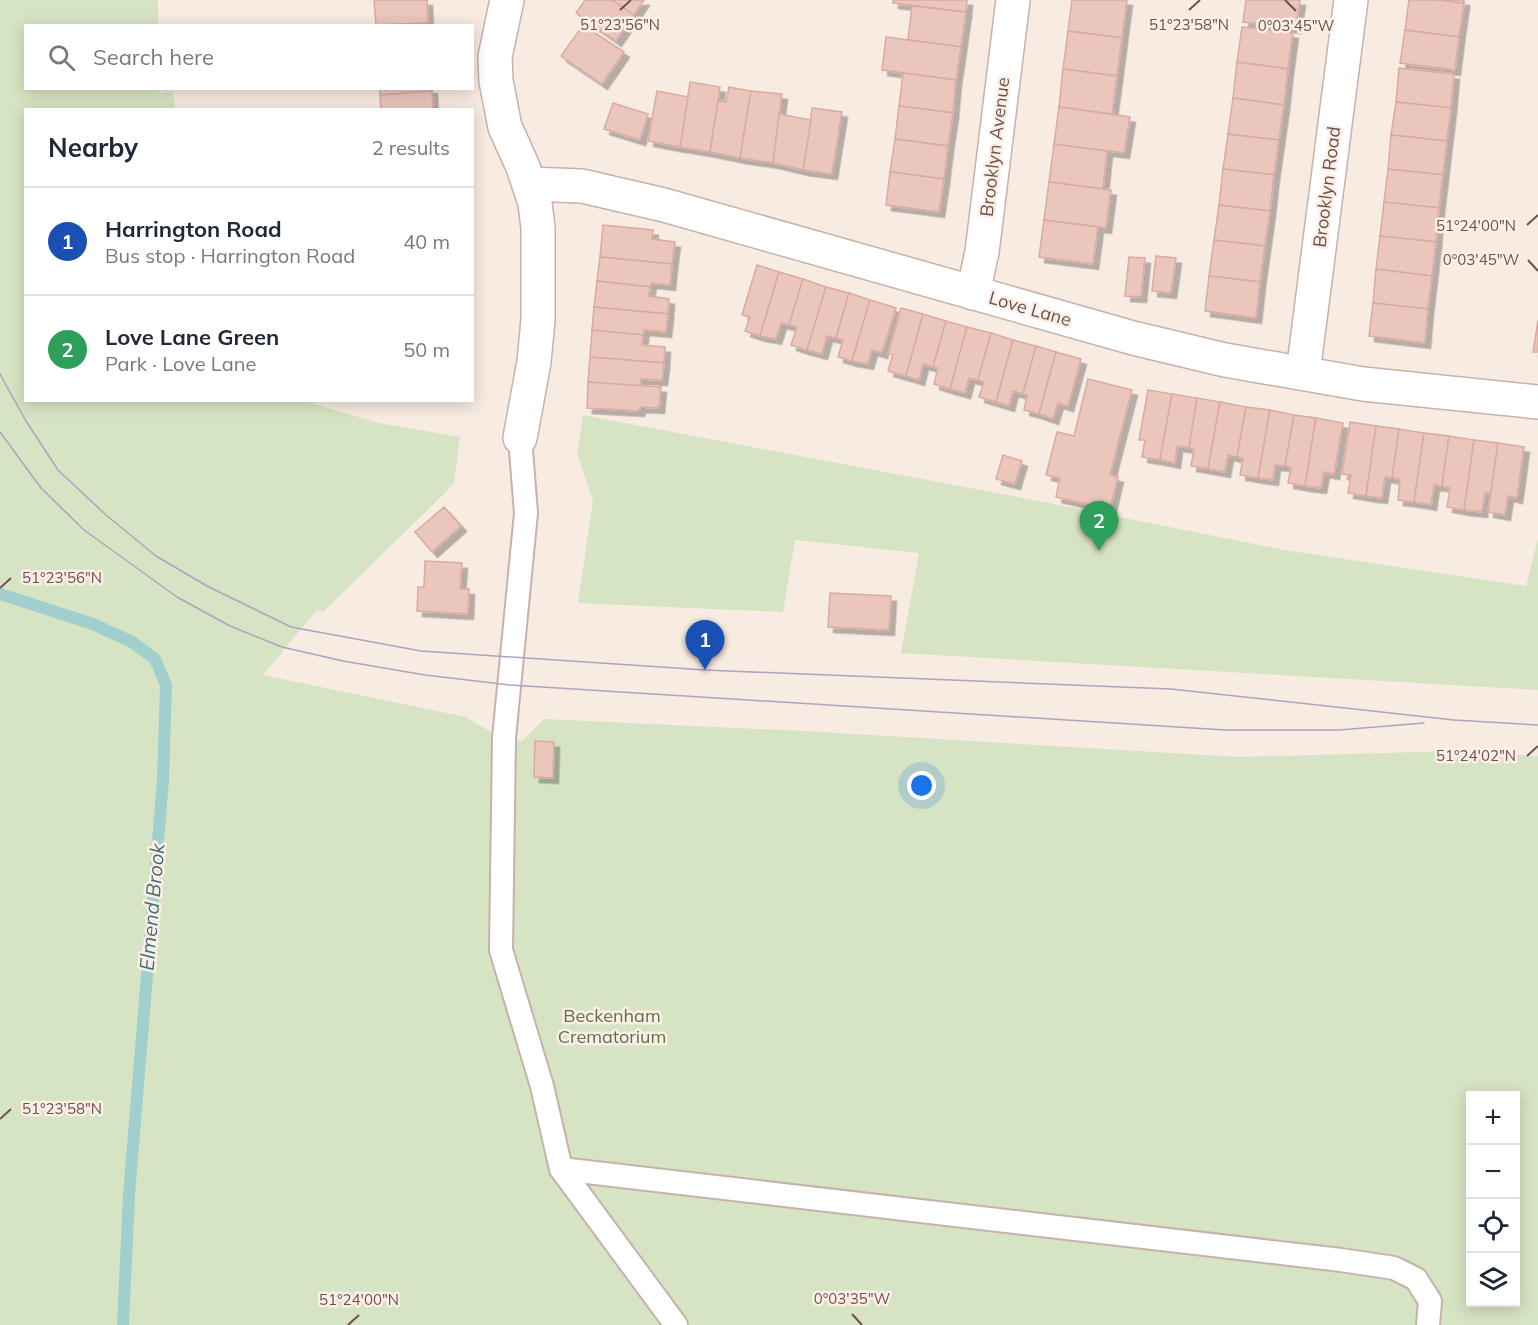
<!DOCTYPE html>
<html lang="en">
<head>
<meta charset="utf-8">
<style>
	:root { --surface:#fff; --page:#f6f6f7; --text:#1f2937; --muted:#747a83; --line:#e0e1e3; --accent:#d35756 }
	body { margin:0; font-family:Mulish,sans-serif; background:var(--page); color:var(--text) }
	.controls { position:absolute; right:18px; bottom:18px; display:grid; overflow:hidden; border-radius:0px; box-shadow:0 3px 15px #0003 }
	.controls button { width:54px; height:54px; display:grid; place-items:center; padding:0; border:0; border-bottom:2px solid var(--line); background:var(--surface); color:var(--text); font:30px sans-serif }
	.you { position:absolute; left:922px; top:786px; width:21px; height:21px; margin:-15px; border:4px solid #fff; border-radius:50%; background:#1a73e8; box-shadow:0 0 0 9px #1a73e833 }
	.badge { display:grid; place-items:center; width:39px; height:39px; border-radius:50%; background:var(--accent); color:#fff; font-size:20px; font-weight:700 }
	.pin { position:absolute; translate:-50% -50px; filter:drop-shadow(0 2px 3px #0008) }
	.pin::after { content:''; position:absolute; top:32px; width:21px; height:18px; background:inherit; clip-path:polygon(0 0,100% 0,50% 100%) }
	.list { margin:0; padding:0; list-style:none }
	h2 { display:flex; justify-content:space-between; align-items:center; height:78px; margin:0; padding:0 24px; font-size:26px }
	h2 small { font-size:20px; font-weight:400; color:var(--muted) }
	.list li { display:grid; grid-template-columns:39px 1fr auto; gap:18px; align-items:center; box-sizing:border-box; height:108px; padding:0 24px; border-top:2px solid var(--line) }
	.list b { display:block; font-size:22px; white-space:nowrap }
	.list p { margin:0; font-size:20px; white-space:nowrap; color:var(--muted) }
	.list em { font-size:20px; font-style:normal; color:var(--muted) }
	.icon { flex:none; width:33px; height:33px; fill:none; stroke:currentColor; stroke-width:2; stroke-linecap:round; stroke-linejoin:round }
	.map { position:relative; flex:none; width:1538px; height:1325px; overflow:hidden }
	.search { position:absolute; background:var(--surface); box-shadow:0 3px 15px #0003; left:24px; top:24px; width:450px; height:66px; display:flex; align-items:center; gap:15px; box-sizing:border-box; padding:0 21px; border-radius:0px; color:var(--muted); font-size:22px }
	.panel { position:absolute; background:var(--surface); box-shadow:0 3px 15px #0003; left:24px; top:108px; width:450px; height:294px; border-radius:0px }
	.map>svg:first-child { display:block }
	.green { fill:#d7e4c3; fill-rule:evenodd }
	.lines { fill:none; stroke-linecap:round; stroke-linejoin:round }
	.stream { stroke:#a1cfcd; stroke-width:12 }
	.building { fill:#eac6bd; stroke:#dbaaa0; stroke-width:1.5; filter:url(#shadow) }
	.lane-casing { stroke:#c7b2ab; stroke-width:26 }
	.street-casing { stroke:#c7b2ab; stroke-width:36 }
	.lane { stroke:#fff; stroke-width:22 }
	.street { stroke:#fff; stroke-width:33 }
	.tram { stroke:#aca3bf; stroke-width:1.5 }
	.ticks { fill:none; stroke:#6c514c; stroke-width:2 }
	.labels { text-anchor:middle; stroke-width:5; stroke-linejoin:round; paint-order:stroke }
	.street-label { font-size:18px; fill:#6c514c; stroke:#fcefe7 }
	.park-label { font-size:18px; fill:#5c7146; stroke:#fcefe7 }
	.water-label { font-size:20px; font-style:italic; fill:#42706f; stroke:#fcefe7 }
	.ticks-label { font-size:15px; text-anchor:middle; fill:#6c514c; stroke:#fcefe7; stroke-width:5; stroke-linejoin:round; paint-order:stroke }
</style>
</head>
<body>
<div class="map">
<svg width="1538" height="1325" viewBox="0 0 1538 1325">
	<defs>
		<filter id="shadow"><feDropShadow dx="5.5" dy="5.5" stdDeviation="0" flood-color="#0004"/></filter>
	</defs>
	<rect width="100%" height="100%" fill="#f8ebe2"/>
	<g class="green">
		<path d="M0,0H158V25L26,26V88L159,89L160,93L173,91L175,109L26,110V400L304,401L379,423L460,437L454,484L323,612L317,610L263,675L466,717C485,729 499,738 522,741L544,719L804,731L1239,757L1453,751L1538,756V1325H0ZM1470,1096H1516V1302H1470Z"/>
		<polygon points="583,415 1044,502 1284,550 1526,586 1538,538 1538,690 901,653 919,553 795,540 783,612 578,603 593,500 577,454"/>
	</g>
	<g class="lines">
		<polyline class="stream" points="0,594 93,624 132,642 155,659 166,685 163,780 129,1195 123,1325"/>
	</g>
	<g class="building">
		<polygon points="374,0 427,0 428,23 376,25"/>
		<polygon points="585,0 612,0 634,15 616,41 576,13"/>
		<polygon points="612,0 644,0 634,15"/>
		<polygon points="893,0 967,0 966,12 893,3"/>
		<polygon points="1072,0 1127,0 1122,38 1068,31"/>
		<polygon points="1246,0 1300,0 1296,28 1243,22"/>
		<polygon points="1409,0 1439,0 1464,3 1459,37 1405,30"/>
		<polygon points="1439,0 1464,0 1464,3"/>
		<polygon points="912,6 966,12 961,47 908,40"/>
		<polygon points="428,23 428,26 368,26 376,25"/>
		<polygon points="583,25 624,52 602,84 561,56"/>
		<polygon points="1242,27 1293,33 1288,69 1237,62"/>
		<polygon points="1405,30 1459,37 1455,70 1400,63"/>
		<polygon points="1068,31 1122,38 1117,76 1063,69"/>
		<polygon points="886,37 961,47 956,80 882,70"/>
		<polygon points="1237,62 1288,69 1284,105 1233,98"/>
		<polygon points="1399,68 1454,74 1451,108 1396,102"/>
		<polygon points="1063,69 1117,76 1112,114 1059,107"/>
		<polygon points="903,73 956,80 953,113 899,106"/>
		<polygon points="690,82 720,87 710,152 680,147"/>
		<polygon points="729,87 751,91 740,158 710,152 718,101 726,102"/>
		<polygon points="380,88 432,88 432,91 380,95"/>
		<polygon points="432,91 433,110 381,110 380,95"/>
		<polygon points="657,91 688,97 680,147 648,141"/>
		<polygon points="751,91 782,94 773,163 740,158"/>
		<polygon points="1233,98 1284,105 1279,140 1228,134"/>
		<polygon points="1396,102 1451,108 1447,141 1391,135"/>
		<polygon points="613,103 648,114 640,140 604,129"/>
		<polygon points="899,106 953,113 948,146 895,139"/>
		<polygon points="1059,107 1130,117 1124,153 1054,144"/>
		<polygon points="812,108 842,112 832,174 803,170"/>
		<polygon points="779,114 811,120 803,170 773,163"/>
		<polygon points="1228,134 1279,140 1274,175 1223,169"/>
		<polygon points="1391,135 1447,141 1443,175 1388,169"/>
		<polygon points="895,139 948,146 944,179 890,172"/>
		<polygon points="1054,144 1107,151 1103,189 1049,182"/>
		<polygon points="1223,169 1274,175 1270,211 1219,205"/>
		<polygon points="1388,169 1443,175 1439,208 1384,202"/>
		<polygon points="890,172 944,179 939,212 886,205"/>
		<polygon points="1049,182 1111,190 1106,228 1044,220"/>
		<polygon points="1384,202 1439,208 1436,242 1380,236"/>
		<polygon points="1219,205 1270,211 1265,246 1214,240"/>
		<polygon points="1044,220 1098,227 1093,264 1039,257"/>
		<polygon points="603,225 653,230 652,239 675,242 672,264 600,257"/>
		<polygon points="1380,236 1436,242 1432,276 1376,269"/>
		<polygon points="1214,240 1265,246 1260,282 1209,276"/>
		<polygon points="1156,256 1176,258 1171,293 1152,291"/>
		<polygon points="600,257 672,264 670,285 651,283 650,287 597,281"/>
		<polygon points="1129,257 1145,258 1141,297 1125,296"/>
		<polygon points="757,265 779,272 760,336 745,331 750,317 742,315"/>
		<polygon points="1376,269 1432,276 1428,309 1373,303"/>
		<polygon points="779,272 803,279 789,325 781,323 776,339 760,336"/>
		<polygon points="1209,276 1260,282 1256,318 1205,311"/>
		<polygon points="803,279 826,287 807,350 791,345 797,327 789,325"/>
		<polygon points="597,281 650,287 649,296 669,299 668,314 594,307"/>
		<polygon points="826,287 849,293 836,338 827,336 822,354 807,350"/>
		<polygon points="849,293 870,300 852,361 838,357 843,340 836,338"/>
		<polygon points="870,300 896,308 882,353 872,350 868,364 852,361"/>
		<polygon points="1373,303 1428,309 1425,343 1369,336"/>
		<polygon points="594,307 668,314 666,332 644,330 643,335 592,330"/>
		<polygon points="901,308 923,314 906,376 888,371 893,355 888,354"/>
		<polygon points="923,314 946,321 933,367 923,364 919,380 906,376"/>
		<polygon points="1538,320 1538,352 1533,352"/>
		<polygon points="946,321 967,327 950,389 934,384 938,368 933,367"/>
		<polygon points="967,327 991,333 978,380 969,378 965,393 950,389"/>
		<polygon points="592,330 643,335 642,345 665,347 664,363 590,357"/>
		<polygon points="991,333 1013,340 996,402 979,397 984,382 978,380"/>
		<polygon points="1013,340 1036,346 1023,394 1013,391 1009,406 996,402"/>
		<polygon points="1036,346 1056,352 1039,414 1024,410 1027,395 1023,394"/>
		<polygon points="1056,352 1081,359 1068,406 1058,403 1053,419 1039,414"/>
		<polygon points="590,357 664,363 662,380 641,379 640,387 588,382"/>
		<polygon points="1088,379 1132,390 1110,475 1118,477 1110,510 1056,497 1060,478 1046,475 1057,432 1074,436"/>
		<polygon points="588,382 661,387 659,408 640,407 639,411 587,408"/>
		<polygon points="1148,390 1172,394 1160,460 1142,457 1145,440 1139,440"/>
		<polygon points="1172,394 1197,398 1189,448 1177,446 1175,463 1160,460"/>
		<polygon points="1197,398 1220,402 1208,469 1191,466 1194,449 1189,448"/>
		<polygon points="1220,402 1246,407 1237,457 1228,455 1225,472 1208,469"/>
		<polygon points="1246,407 1270,410 1258,478 1240,475 1243,458 1237,457"/>
		<polygon points="1270,410 1294,415 1285,466 1275,465 1273,480 1258,478"/>
		<polygon points="1294,415 1316,418 1305,486 1288,483 1291,467 1285,466"/>
		<polygon points="1316,418 1343,423 1334,474 1324,472 1321,488 1305,486"/>
		<polygon points="1350,422 1376,426 1366,496 1348,493 1351,475 1342,474"/>
		<polygon points="1376,426 1399,429 1392,478 1385,477 1382,498 1366,496"/>
		<polygon points="1399,429 1424,433 1414,502 1398,500 1400,479 1392,478"/>
		<polygon points="1424,433 1449,436 1442,486 1434,485 1431,505 1414,502"/>
		<polygon points="1449,436 1474,440 1464,510 1447,507 1450,488 1442,486"/>
		<polygon points="1474,440 1498,443 1491,494 1485,493 1482,512 1464,510"/>
		<polygon points="1498,443 1524,447 1517,498 1508,496 1505,515 1488,512"/>
		<polygon points="1003,455 1022,461 1015,484 996,479"/>
		<polygon points="444,507 461,526 432,552 415,532"/>
		<polygon points="425,561 462,563 460,589 469,589 468,614 417,611 418,587 424,587"/>
		<polygon points="830,593 891,596 889,630 828,627"/>
		<polygon points="535,741 554,742 553,778 534,777"/>
	</g>
	<g class="lines">
		<defs>
			<g id="lane">
				<polyline points="520,438 526,513 504,738 501,950 542,1086 561,1169 676,1325"/>
				<polyline points="561,1169 1341,1260 1394,1268 1416,1279 1430,1301 1428,1325"/>
			</g>
			<g id="street">
				<polyline points="507,0 495,57 496,81 505,127 523,167 535,203 538,228 538,320 534,362 520,438"/>
				<polyline points="529,184 582,186 664,205 1133,338 1225,360 1363,384 1538,402"/>
				<polyline points="973,293 982,252 1013,0"/>
				<polyline points="1303,373 1351,0"/>
			</g>
		</defs>
		<use href="#lane" class="lane-casing"/>
		<use href="#street" class="street-casing"/>
		<use href="#lane" class="lane"/>
		<use href="#street" class="street"/>
		<g class="tram">
			<polyline points="0,374 26,421 58,470 106,515 156,556 207,586 291,627 421,651 705,670 1171,689 1454,720 1538,725"/>
			<polyline points="0,432 41,488 84,530 177,597 230,626 282,647 343,661 425,675 510,685 1225,730 1339,730 1424,723"/>
		</g>
	</g>
	<path class="ticks" d="M1285,0L1296,11M620,10L631,0M1189,10L1200,0M1527,225L1538,215M1528,260L1538,271M0,588L11,578M1527,756L1538,746M0,1119L11,1109M852,1314L862,1325M348,1325L359,1315"/>
	<g class="labels">
		<g class="street-label">
			<text transform="translate(995 147) rotate(-83)" y="6">Brooklyn Avenue</text>
			<text transform="translate(1327 187) rotate(-83)" y="6">Brooklyn Road</text>
			<text transform="translate(1030 309) rotate(16)" y="6">Love Lane</text>
		</g>
		<g class="park-label">
			<text x="612" y="1022">Beckenham<tspan x="612" dy="21">Crematorium</tspan></text>
		</g>
		<g class="water-label">
			<text transform="translate(152 907) rotate(-85)" y="7">Elmend Brook</text>
		</g>
	</g>
	<g class="ticks-label">
		<text x="620" y="30">51°23'56"N</text>
		<text x="1189" y="30">51°23'58"N</text>
		<text x="1296" y="31">0°03'45"W</text>
		<text x="1476" y="231">51°24'00"N</text>
		<text x="1481" y="265">0°03'45"W</text>
		<text x="62" y="583">51°23'56"N</text>
		<text x="1476" y="761">51°24'02"N</text>
		<text x="62" y="1114">51°23'58"N</text>
		<text x="852" y="1304">0°03'35"W</text>
		<text x="359" y="1305">51°24'00"N</text>
	</g>
</svg>
<div class="controls">
<button>+</button>
<button>−</button>
<button><svg class="icon" aria-label="locate" viewBox="0 0 24 24"><circle cx="12" cy="12" r="6"/><path d="M12 2v4M12 18v4M2 12h4M18 12h4"/></svg></button>
<button><svg class="icon" aria-label="layers" viewBox="0 0 24 24"><path d="M12 4l9 5-9 5-9-5zM3 14l9 5 9-5"/></svg></button>
</div>
<div class="you"></div>
<div class="pin badge" style="left:705px;top:670px;background:#1a4fb4">1</div>
<div class="pin badge" style="left:1099px;top:551px;background:#2e9e5b">2</div>
<div class="search"><svg class="icon" aria-label="search" viewBox="0 0 24 24"><circle cx="10" cy="10" r="6"/><path d="M15 15l6 6"/></svg>Search here</div>
<section class="panel">
<h2>Nearby<small>2 results</small></h2>
<ul class="list">
<li><span class="badge" style="background:#1a4fb4">1</span><div><b>Harrington Road</b><p>Bus stop · Harrington Road</p></div><em>40 m</em></li>
<li><span class="badge" style="background:#2e9e5b">2</span><div><b>Love Lane Green</b><p>Park · Love Lane</p></div><em>50 m</em></li>
</ul>
</section>
</div>
</body>
</html>
